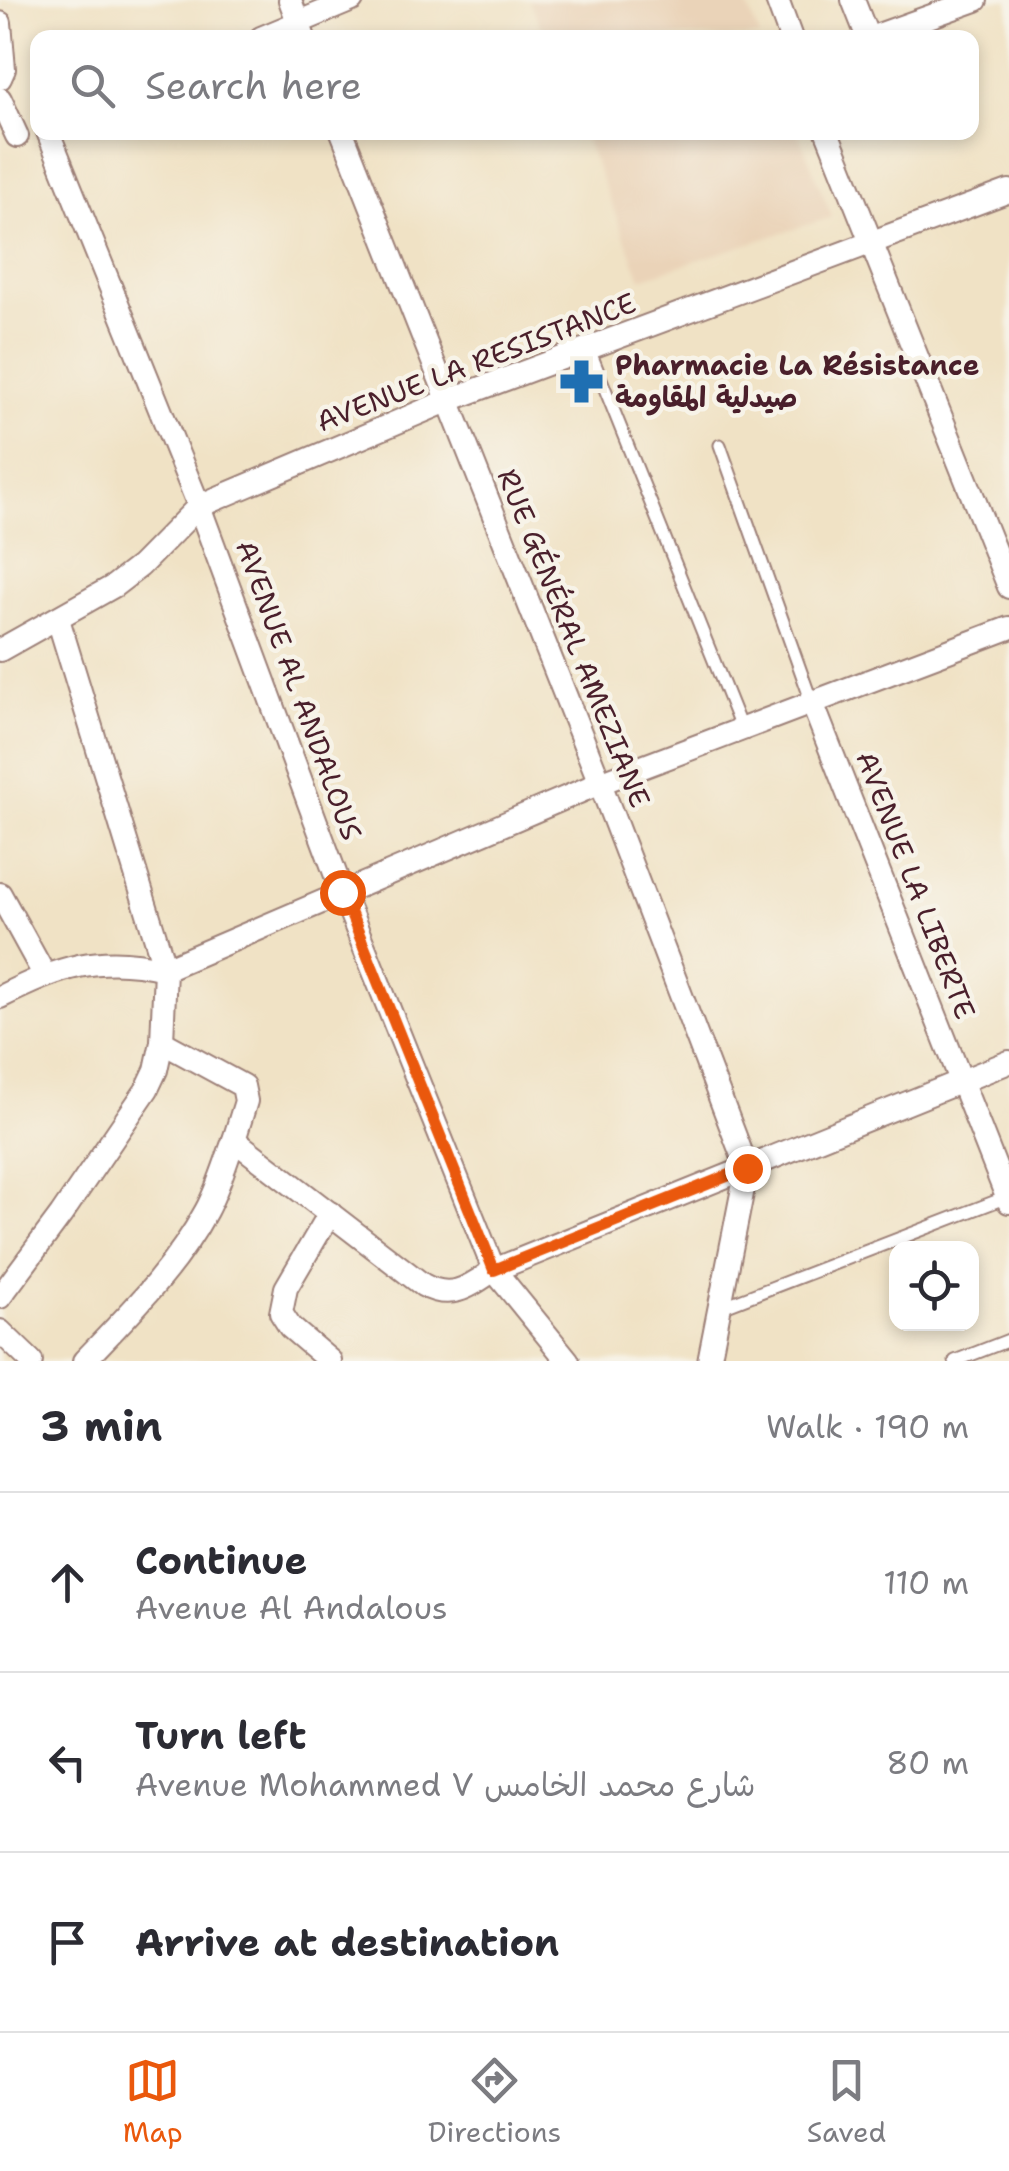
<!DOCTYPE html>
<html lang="en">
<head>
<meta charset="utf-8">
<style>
	:root { --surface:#fff; --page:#f7f7f7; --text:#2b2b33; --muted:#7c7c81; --line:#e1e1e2; --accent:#ea580c }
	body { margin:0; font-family:"Shantell Sans","Playpen Sans Arabic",sans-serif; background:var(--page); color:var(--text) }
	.controls { position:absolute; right:30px; bottom:30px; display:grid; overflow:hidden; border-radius:20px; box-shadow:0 5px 15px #0003 }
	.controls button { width:90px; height:90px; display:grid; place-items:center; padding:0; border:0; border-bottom:2px solid var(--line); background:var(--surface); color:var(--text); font:50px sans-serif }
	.stop { position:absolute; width:30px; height:30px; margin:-22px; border:8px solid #ea580c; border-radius:50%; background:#fff }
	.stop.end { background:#ea580c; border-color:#fff; box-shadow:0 2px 10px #0008 }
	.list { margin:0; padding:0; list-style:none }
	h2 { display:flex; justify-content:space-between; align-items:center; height:130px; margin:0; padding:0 40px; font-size:42px }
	h2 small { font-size:32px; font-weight:400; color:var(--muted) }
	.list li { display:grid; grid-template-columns:65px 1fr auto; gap:30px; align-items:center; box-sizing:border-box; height:180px; padding:0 40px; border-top:2px solid var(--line) }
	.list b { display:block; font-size:38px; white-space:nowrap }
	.list p { margin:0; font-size:32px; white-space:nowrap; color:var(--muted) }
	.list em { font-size:32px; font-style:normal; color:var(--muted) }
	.icon { flex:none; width:55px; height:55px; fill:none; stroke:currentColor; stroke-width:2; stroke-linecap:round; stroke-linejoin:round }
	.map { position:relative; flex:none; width:1009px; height:1361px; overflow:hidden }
	.search { position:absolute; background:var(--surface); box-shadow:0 5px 15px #0003; left:30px; right:30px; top:30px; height:110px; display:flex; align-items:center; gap:25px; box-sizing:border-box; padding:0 35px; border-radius:20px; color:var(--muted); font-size:38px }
	.sheet { height:670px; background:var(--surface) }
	nav { display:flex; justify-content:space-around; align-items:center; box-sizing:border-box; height:140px; border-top:2px solid var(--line); background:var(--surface); font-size:28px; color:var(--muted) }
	nav a { display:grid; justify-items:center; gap:5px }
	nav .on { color:var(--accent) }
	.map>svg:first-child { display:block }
	.built { fill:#ead3b8 }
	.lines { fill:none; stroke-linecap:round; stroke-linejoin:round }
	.lane-casing { stroke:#9d8078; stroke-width:15 }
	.street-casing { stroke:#9d8078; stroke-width:26 }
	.lane { stroke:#fff; stroke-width:11 }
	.street { stroke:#fff; stroke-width:22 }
	.route { stroke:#ea580c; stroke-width:12 }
	.labels { text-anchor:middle; stroke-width:9; stroke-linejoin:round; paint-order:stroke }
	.street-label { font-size:28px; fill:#4a1f2b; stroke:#f7f3e8 }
	.poi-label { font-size:28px; font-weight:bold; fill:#4a1f2b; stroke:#f7f3e8; text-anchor:start }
</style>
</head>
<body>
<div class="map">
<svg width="1009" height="1361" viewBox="0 0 1009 1361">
	<rect width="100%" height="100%" fill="#f7f3e8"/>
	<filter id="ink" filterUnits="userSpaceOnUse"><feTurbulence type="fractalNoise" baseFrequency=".01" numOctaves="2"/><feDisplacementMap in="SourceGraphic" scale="20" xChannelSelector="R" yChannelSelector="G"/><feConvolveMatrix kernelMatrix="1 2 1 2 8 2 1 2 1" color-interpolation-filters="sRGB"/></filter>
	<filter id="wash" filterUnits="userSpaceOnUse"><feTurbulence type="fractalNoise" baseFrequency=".0048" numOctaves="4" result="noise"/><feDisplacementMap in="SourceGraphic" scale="40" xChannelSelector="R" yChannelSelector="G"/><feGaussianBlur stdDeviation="2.25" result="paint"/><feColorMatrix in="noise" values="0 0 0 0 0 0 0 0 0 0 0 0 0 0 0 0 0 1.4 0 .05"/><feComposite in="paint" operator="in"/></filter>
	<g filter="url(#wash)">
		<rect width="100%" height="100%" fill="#f0e2c5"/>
		<g class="built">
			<polygon points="529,0 745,0 760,37 545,37"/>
			<polygon points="583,133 798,133 832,217 641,278"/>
		</g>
	</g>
	<g filter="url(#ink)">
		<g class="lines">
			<defs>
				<g id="lane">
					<polyline points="589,349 741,728"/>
					<polyline points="720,445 811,700"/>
					<polyline points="719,1308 1007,1197"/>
					<polyline points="955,1361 1009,1340"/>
				</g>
				<g id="street">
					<polyline points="290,0 304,38"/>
					<polyline points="777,0 791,38"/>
					<polyline points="853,0 868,38"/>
					<polyline points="0,23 4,69 0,78"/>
					<polyline points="261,38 352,0"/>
					<polyline points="870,38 976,0"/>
					<polyline points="0,99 17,136"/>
					<polyline points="48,132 199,506 342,892 494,1270 568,1361"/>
					<polyline points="342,132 600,783 747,1168 709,1361"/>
					<polyline points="827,132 1009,587"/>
					<polyline points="0,650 114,586 140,566 199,506 447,401 1009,191"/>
					<polyline points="811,700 1009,1202"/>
					<polyline points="0,894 45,976"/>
					<path d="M0,997C60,967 98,953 165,969L600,783L1009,628"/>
					<polyline points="162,1042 243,1086 246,1101 234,1140"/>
					<polyline points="330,1213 286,1288 281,1313 290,1327 330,1361"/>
					<polyline points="0,1297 61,1215 147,1089 156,1070 162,1042 165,969 58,619"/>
					<polyline points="0,1331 31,1361"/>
					<path d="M84,1361C128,1315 175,1269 206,1211C218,1189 225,1164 234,1140L423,1285C452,1301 470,1286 494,1270L1009,1062"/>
				</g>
			</defs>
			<use href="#lane" class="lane-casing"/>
			<use href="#street" class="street-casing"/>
			<use href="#lane" class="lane"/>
			<use href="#street" class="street"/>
		</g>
	</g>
	<g class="lines" filter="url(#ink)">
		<polyline class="route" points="342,892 494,1270 747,1168"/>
	</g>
	<defs>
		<symbol id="pharmacy-bare" viewBox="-9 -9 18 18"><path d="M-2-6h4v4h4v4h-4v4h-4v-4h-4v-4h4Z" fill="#1f6fb2" stroke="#f7f3e8" stroke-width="2.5" paint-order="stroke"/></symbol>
	</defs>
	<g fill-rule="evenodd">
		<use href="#pharmacy-bare" x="550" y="350" width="63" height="63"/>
	</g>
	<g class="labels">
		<g class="street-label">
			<text transform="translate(476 362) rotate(-21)" y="10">AVENUE LA RESISTANCE</text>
			<text transform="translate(574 638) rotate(68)" y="10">RUE GÉNÉRAL AMEZIANE</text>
			<text transform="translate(299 690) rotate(70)" y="10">AVENUE AL ANDALOUS</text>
			<text transform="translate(916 885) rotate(69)" y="10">AVENUE LA LIBERTE</text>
		</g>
		<g class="poi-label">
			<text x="615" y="375">Pharmacie La Résistance<tspan x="615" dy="32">صيدلية المقاومة</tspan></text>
		</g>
	</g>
</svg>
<div class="controls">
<button><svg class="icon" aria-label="locate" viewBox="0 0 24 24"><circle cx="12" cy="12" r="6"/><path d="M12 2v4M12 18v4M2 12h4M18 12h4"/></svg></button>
</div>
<div class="stop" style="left:342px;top:892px"></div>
<div class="stop end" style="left:747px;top:1168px"></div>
<div class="search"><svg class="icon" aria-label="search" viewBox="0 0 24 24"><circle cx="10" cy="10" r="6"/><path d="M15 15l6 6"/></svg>Search here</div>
</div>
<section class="sheet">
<h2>3 min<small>Walk · 190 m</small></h2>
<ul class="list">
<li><svg class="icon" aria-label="ahead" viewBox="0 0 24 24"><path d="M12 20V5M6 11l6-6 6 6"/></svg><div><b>Continue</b><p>Avenue Al Andalous</p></div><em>110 m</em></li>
<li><svg class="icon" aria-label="left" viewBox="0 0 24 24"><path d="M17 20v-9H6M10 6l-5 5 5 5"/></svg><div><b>Turn left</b><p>Avenue Mohammed V شارع محمد الخامس</p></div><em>80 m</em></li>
<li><svg class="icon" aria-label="arrive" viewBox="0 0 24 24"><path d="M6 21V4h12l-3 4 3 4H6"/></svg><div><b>Arrive at destination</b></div></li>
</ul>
</section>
<nav>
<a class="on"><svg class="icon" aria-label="map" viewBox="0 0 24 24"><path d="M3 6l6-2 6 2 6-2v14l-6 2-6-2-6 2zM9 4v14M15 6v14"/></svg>Map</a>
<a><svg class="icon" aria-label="directions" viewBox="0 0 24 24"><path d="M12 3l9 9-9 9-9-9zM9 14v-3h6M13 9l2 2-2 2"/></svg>Directions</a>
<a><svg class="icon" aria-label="saved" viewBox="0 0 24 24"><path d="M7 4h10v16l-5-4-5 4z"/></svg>Saved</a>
</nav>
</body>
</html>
